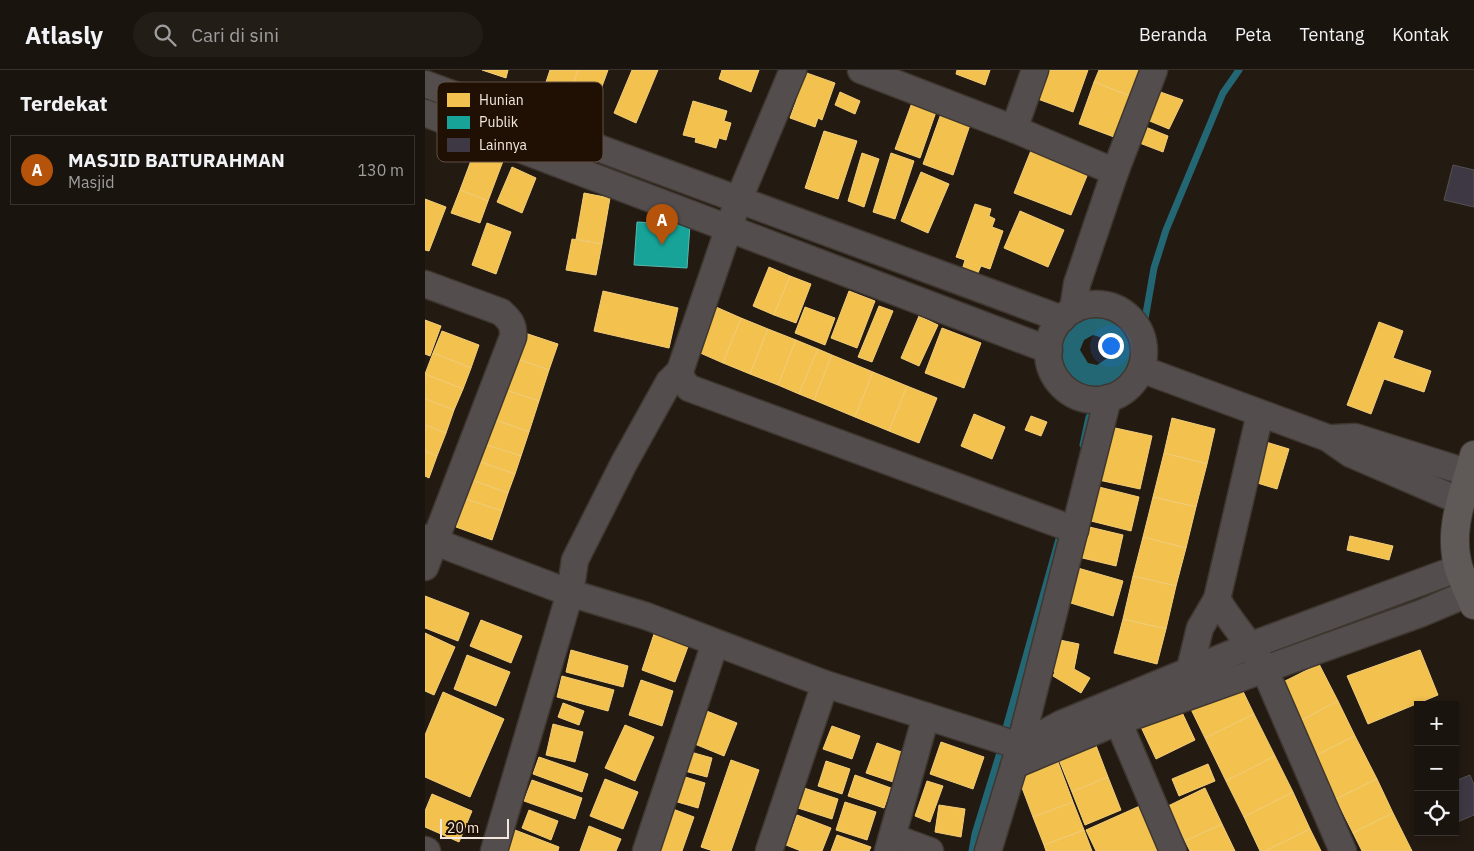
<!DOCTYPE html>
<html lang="id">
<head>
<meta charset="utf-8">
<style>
	:root { --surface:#1a140e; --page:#231d17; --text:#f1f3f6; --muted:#9f9e9e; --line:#38332e; --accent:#b45309 }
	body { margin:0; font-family:"IBM Plex Sans",sans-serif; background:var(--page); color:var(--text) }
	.controls { position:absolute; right:15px; bottom:15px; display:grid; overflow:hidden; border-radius:0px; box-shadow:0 2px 8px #0003 }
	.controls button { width:45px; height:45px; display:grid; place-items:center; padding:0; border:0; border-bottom:1px solid var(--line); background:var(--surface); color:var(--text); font:25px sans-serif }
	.scale { position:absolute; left:15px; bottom:12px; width:69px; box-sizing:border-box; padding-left:5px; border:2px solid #f4e8de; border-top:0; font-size:14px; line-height:18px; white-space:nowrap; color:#f4e8de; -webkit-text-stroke:4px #201004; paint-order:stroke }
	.you { position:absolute; left:685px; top:275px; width:18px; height:18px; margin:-12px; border:4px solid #fff; border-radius:50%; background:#1a73e8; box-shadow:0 0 0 8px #1a73e833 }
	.badge { display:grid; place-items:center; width:32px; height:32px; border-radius:50%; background:var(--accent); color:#fff; font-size:16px; font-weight:700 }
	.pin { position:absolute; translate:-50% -41px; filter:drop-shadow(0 1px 2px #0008) }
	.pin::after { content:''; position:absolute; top:26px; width:18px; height:15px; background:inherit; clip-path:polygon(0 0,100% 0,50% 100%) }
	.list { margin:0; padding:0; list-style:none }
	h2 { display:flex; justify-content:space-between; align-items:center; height:65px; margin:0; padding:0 20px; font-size:21px }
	h2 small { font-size:16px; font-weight:400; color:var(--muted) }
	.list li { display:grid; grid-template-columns:32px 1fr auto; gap:15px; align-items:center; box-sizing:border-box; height:70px; margin:0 10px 10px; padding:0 10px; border:1px solid var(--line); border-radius:0px }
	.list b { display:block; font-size:19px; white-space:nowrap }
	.list p { margin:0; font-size:16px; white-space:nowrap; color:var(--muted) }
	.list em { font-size:16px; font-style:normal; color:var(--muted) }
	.icon { flex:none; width:28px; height:28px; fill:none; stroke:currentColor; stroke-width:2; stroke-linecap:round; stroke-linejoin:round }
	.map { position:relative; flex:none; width:1049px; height:781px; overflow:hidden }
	header { display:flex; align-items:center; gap:30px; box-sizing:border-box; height:70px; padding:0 25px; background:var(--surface); border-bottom:1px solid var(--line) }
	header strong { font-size:24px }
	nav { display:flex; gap:28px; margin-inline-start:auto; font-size:18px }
	.search { width:350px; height:45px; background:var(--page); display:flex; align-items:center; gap:12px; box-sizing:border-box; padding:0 18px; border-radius:28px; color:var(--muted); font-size:19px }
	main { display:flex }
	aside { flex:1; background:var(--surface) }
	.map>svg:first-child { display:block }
	.water { fill:#246774; fill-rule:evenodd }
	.homes { fill:#f2c14e; stroke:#f3cd79 }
	.public { fill:#17a398; stroke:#59b8ad }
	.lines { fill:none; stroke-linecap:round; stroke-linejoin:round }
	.stream { stroke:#246774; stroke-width:7 }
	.building { fill:#3e3844; stroke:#555152 }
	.street-casing { stroke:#3f3730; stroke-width:29 }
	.secondary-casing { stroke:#3f3730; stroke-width:30 }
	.street { stroke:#534e4d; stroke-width:26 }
	.secondary { stroke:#5f5958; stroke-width:28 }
	.key { fill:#201004; stroke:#605145; stroke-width:1 }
	.key-label { font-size:14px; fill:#f4e8de }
</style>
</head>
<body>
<header>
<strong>Atlasly</strong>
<div class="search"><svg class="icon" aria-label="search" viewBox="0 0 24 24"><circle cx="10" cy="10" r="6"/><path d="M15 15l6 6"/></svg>Cari di sini</div>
<nav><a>Beranda</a><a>Peta</a><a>Tentang</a><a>Kontak</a></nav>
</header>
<main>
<aside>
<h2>Terdekat<small></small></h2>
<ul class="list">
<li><span class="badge">A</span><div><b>MASJID BAITURAHMAN</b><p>Masjid</p></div><em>130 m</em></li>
</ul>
</aside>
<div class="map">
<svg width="1049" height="781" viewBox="0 0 1049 781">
	<rect width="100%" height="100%" fill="#231a12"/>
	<path class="water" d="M671,245C699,249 718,276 700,303C696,309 689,314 682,316C634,332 612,255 671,245ZM668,265L681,269L685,277L684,287L672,295L663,293L655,280L659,270Z"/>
	<g class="homes">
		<polygon points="57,0 83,0 81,8"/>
		<polygon points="125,0 153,0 146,21 121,12"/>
		<polygon points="153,0 183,0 172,30 146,21"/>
		<polygon points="207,0 233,0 211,53 189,43"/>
		<polygon points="297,0 334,0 326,22 294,9"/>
		<polygon points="532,0 565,0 560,15 531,4"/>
		<polygon points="620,0 663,0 648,42 610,28"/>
		<polygon points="674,0 714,0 705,26 669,12"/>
		<polygon points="379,2 410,13 397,50 393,48 390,57 365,48 372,29 369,28"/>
		<polygon points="669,12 705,26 689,67 654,54"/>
		<polygon points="727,19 758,30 744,59 715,47"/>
		<polygon points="415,22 435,31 430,44 410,35"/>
		<polygon points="488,30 512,39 495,88 470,79"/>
		<polygon points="268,31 302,41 299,51 306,53 301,70 294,68 291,78 270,72 271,68 258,65"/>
		<polygon points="517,41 546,52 528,105 498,94"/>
		<polygon points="718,56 743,66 738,82 712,72"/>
		<polygon points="399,61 432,71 413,129 380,118"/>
		<polygon points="607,78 664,101 646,145 589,123"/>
		<polygon points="50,80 78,91 63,131 35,120"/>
		<polygon points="437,83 454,89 439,137 423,131"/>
		<polygon points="466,83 489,91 470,149 448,142"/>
		<polygon points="87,97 111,108 97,143 72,132"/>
		<polygon points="496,102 524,114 503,163 476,151"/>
		<polygon points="35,120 63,131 55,153 26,143"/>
		<polygon points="159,123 185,128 177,174 151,169"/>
		<polygon points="0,129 21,137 4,181 0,180"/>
		<polygon points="550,134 566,139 564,146 570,149 567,157 578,161 565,199 556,196 552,205 537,200 540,190 531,187"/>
		<polygon points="595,141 639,160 623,197 579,178"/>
		<polygon points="62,153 86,162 71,204 47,195"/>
		<polygon points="147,169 177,174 171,205 141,200"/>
		<polygon points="344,197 365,206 349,245 328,236"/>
		<polygon points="365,206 386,214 371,253 349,245"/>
		<polygon points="178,221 253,238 244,278 169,261"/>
		<polygon points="424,221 450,231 432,278 406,268"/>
		<polygon points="454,236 468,241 447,292 433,287"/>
		<polygon points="291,237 316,248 298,293 273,282"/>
		<polygon points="380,237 410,248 400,275 370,263"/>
		<polygon points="494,246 513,255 494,296 476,288"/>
		<polygon points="316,248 343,259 325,304 298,293"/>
		<polygon points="0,250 16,256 5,286 0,284"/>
		<polygon points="954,252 978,261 968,288 1006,301 999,322 959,309 946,344 922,335"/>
		<polygon points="517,258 556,273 539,318 500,303"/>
		<polygon points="343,259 371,270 353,315 325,304"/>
		<polygon points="17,261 54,275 46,298 8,283"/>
		<polygon points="97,262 133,274 124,300 89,288"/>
		<polygon points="371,270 393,279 374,324 353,315"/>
		<polygon points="393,279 407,285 389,330 374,324"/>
		<polygon points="8,283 46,298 38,319 0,304"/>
		<polygon points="407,285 448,302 430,347 389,330"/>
		<polygon points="89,288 124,300 114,331 78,319"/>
		<polygon points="448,302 482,316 464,361 430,347"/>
		<polygon points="0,304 38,319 29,340 0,329"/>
		<polygon points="482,316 512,328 494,373 464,361"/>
		<polygon points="78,319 114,331 104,362 68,349"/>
		<polygon points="0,329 29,340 21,363 0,355"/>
		<polygon points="549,344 580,357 567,389 536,376"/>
		<polygon points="606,346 622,352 616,366 600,360"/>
		<polygon points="747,348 790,359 782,394 739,383"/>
		<polygon points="68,349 104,362 96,386 59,374"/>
		<polygon points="0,355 21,363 12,386 0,381"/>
		<polygon points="681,356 727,366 715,419 669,409"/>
		<polygon points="841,372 864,379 852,419 829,412"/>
		<polygon points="59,374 96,386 90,404 53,391"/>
		<polygon points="0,381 12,386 4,408 0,406"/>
		<polygon points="739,383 782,394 771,437 728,427"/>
		<polygon points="53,391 90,404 83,423 47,410"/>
		<polygon points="47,410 83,423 77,441 41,429"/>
		<polygon points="670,416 714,427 706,461 662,450"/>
		<polygon points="728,427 771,437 761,478 718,467"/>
		<polygon points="41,429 77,441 67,470 31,457"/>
		<polygon points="656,455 698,465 691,496 649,486"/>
		<polygon points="925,466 968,476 964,490 922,480"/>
		<polygon points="718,467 761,478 751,516 708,506"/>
		<polygon points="646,496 698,511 688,546 636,530"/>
		<polygon points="708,506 751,516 741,559 698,549"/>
		<polygon points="0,526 44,543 33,571 0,558"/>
		<polygon points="698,549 741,559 732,594 689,583"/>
		<polygon points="56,550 97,566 86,593 45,576"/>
		<polygon points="231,558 265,571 250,612 217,600"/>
		<polygon points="0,563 30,577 9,625 0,621"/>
		<polygon points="630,569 654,574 649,599 665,608 656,623 628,606 630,602 623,600"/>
		<polygon points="146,580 203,596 198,617 141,602"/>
		<polygon points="995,580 1013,625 943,654 922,606"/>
		<polygon points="42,585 85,602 71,636 29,619"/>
		<polygon points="894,594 913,631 873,652 854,614"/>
		<polygon points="137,606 189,620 183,641 132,627"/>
		<polygon points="812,609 829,644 780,668 762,631"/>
		<polygon points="216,610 248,621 237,656 204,645"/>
		<polygon points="18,622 79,649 45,727 0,707 0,665"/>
		<polygon points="913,631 930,666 890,686 873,652"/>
		<polygon points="138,633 159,641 154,655 133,647"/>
		<polygon points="274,638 312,653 299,686 260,670"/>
		<polygon points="755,638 770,670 731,689 716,657"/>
		<polygon points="829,644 850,686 801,711 780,668"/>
		<polygon points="128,654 158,662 150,692 121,685"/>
		<polygon points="200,655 229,667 210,711 180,698"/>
		<polygon points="407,656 435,666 427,689 398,679"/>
		<polygon points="667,665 683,707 647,722 630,680"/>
		<polygon points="930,666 952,709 911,729 890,686"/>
		<polygon points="516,672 559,687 548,719 505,704"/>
		<polygon points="452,673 482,684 471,713 441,703"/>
		<polygon points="262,681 287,688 282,707 256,700"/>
		<polygon points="850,686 868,722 819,747 801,711"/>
		<polygon points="114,687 163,704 157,722 108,704"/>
		<polygon points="306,690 334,700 306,781 288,781 276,777"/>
		<polygon points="401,691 425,699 417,724 393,716"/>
		<polygon points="633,692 648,732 608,747 593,707"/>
		<polygon points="783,694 790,711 754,726 747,709"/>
		<polygon points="430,705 466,718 459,738 423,726"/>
		<polygon points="257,706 280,713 273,738 249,731"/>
		<polygon points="683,707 696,740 660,755 647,722"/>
		<polygon points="180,709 213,722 198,759 165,746"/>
		<polygon points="952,709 968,743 928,763 911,729"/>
		<polygon points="107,710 157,728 150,749 99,731"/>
		<polygon points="502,711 518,716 505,752 490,746"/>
		<polygon points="379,718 413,729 407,749 373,738"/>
		<polygon points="780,718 797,754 760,771 743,736"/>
		<polygon points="868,722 885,759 840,781 835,781 819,747"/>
		<polygon points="7,724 47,741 34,772 0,757 0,741"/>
		<polygon points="420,732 451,742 442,770 411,760"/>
		<polygon points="648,732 659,760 619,775 608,747"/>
		<polygon points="514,735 540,739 536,767 510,762"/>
		<polygon points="717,735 738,781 671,781 661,760"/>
		<polygon points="240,736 269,747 257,781 227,781"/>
		<polygon points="104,740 133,751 126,770 97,758"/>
		<polygon points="968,743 987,781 937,781 928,763"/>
		<polygon points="372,745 406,758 397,781 376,781 361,775"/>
		<polygon points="797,754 810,781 765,781 760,771"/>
		<polygon points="164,756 196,769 191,781 155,781"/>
		<polygon points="885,759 896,781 840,781"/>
		<polygon points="90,760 134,777 133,781 82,781"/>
		<polygon points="659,760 667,781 621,781 619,775"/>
		<polygon points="412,765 446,777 444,781 406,781"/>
	</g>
	<polygon class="public" points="212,152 265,155 262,198 209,195"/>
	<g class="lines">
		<g class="stream">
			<polyline points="719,255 729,198 741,160 798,23 814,0"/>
			<polyline points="658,375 664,347"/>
			<polyline points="579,665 634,469"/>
			<polyline points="547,781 550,764 577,676"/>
		</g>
	</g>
	<g class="building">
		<polygon points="1028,95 1049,100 1049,137 1019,130"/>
		<polygon points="1045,705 1049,715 1049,745 1030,753 1030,711"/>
	</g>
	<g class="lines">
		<defs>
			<g id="street">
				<polyline points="436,0 589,59 690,102"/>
				<polyline points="0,14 637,249"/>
				<polyline points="0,43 624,280"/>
				<polyline points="589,59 610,0"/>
				<path d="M0,214L76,242C85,250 89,255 88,267L0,497"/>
				<circle cx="671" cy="282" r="48"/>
				<polyline points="648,240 652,214 690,102 729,0"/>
				<polyline points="716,299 903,368 926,384 1035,431"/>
				<polyline points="255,301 257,310 264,318 650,460"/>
				<polyline points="909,368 930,367 1044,403"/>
				<polyline points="0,468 145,523 221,546 400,614 595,676 636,654 827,575 1034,498"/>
				<path d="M792,529C806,554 826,573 839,598L918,781"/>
				<polyline points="764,603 775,558 792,529 835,344"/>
				<polyline points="687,637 748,781"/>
				<polyline points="589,695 692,652 997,543 1044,523"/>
				<polyline points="467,767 505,781"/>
				<polyline points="0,780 2,781"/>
				<polyline points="69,781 145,523 150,490 199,393 244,312 255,301 313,131 368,0"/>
				<polyline points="221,781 290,573"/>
				<polyline points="344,781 400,614"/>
				<polyline points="463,781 501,646"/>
				<polyline points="563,781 595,676 683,328"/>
			</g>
			<path id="secondary" d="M1049,385C1039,423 1022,460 1034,499C1038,511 1044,523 1049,535"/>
		</defs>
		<use href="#street" class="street-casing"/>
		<use href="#secondary" class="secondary-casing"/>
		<use href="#street" class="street"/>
		<use href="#secondary" class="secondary"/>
	</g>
	<rect x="12" y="12" width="166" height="80" rx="8" class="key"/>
	<rect x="22" y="23" width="23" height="14" fill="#f2c14e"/>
	<rect x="22" y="46" width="23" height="13" fill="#17a398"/>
	<rect x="22" y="68" width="23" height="14" fill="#3e3844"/>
	<g class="key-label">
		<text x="54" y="35">Hunian</text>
		<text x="54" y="57">Publik</text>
		<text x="54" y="80">Lainnya</text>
	</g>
</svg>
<div class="controls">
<button>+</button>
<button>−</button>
<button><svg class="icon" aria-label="locate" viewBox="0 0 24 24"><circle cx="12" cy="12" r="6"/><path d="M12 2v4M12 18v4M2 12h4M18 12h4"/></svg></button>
</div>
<div class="scale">20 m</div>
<div class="you"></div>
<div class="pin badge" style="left:237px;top:175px">A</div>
</div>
</main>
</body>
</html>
